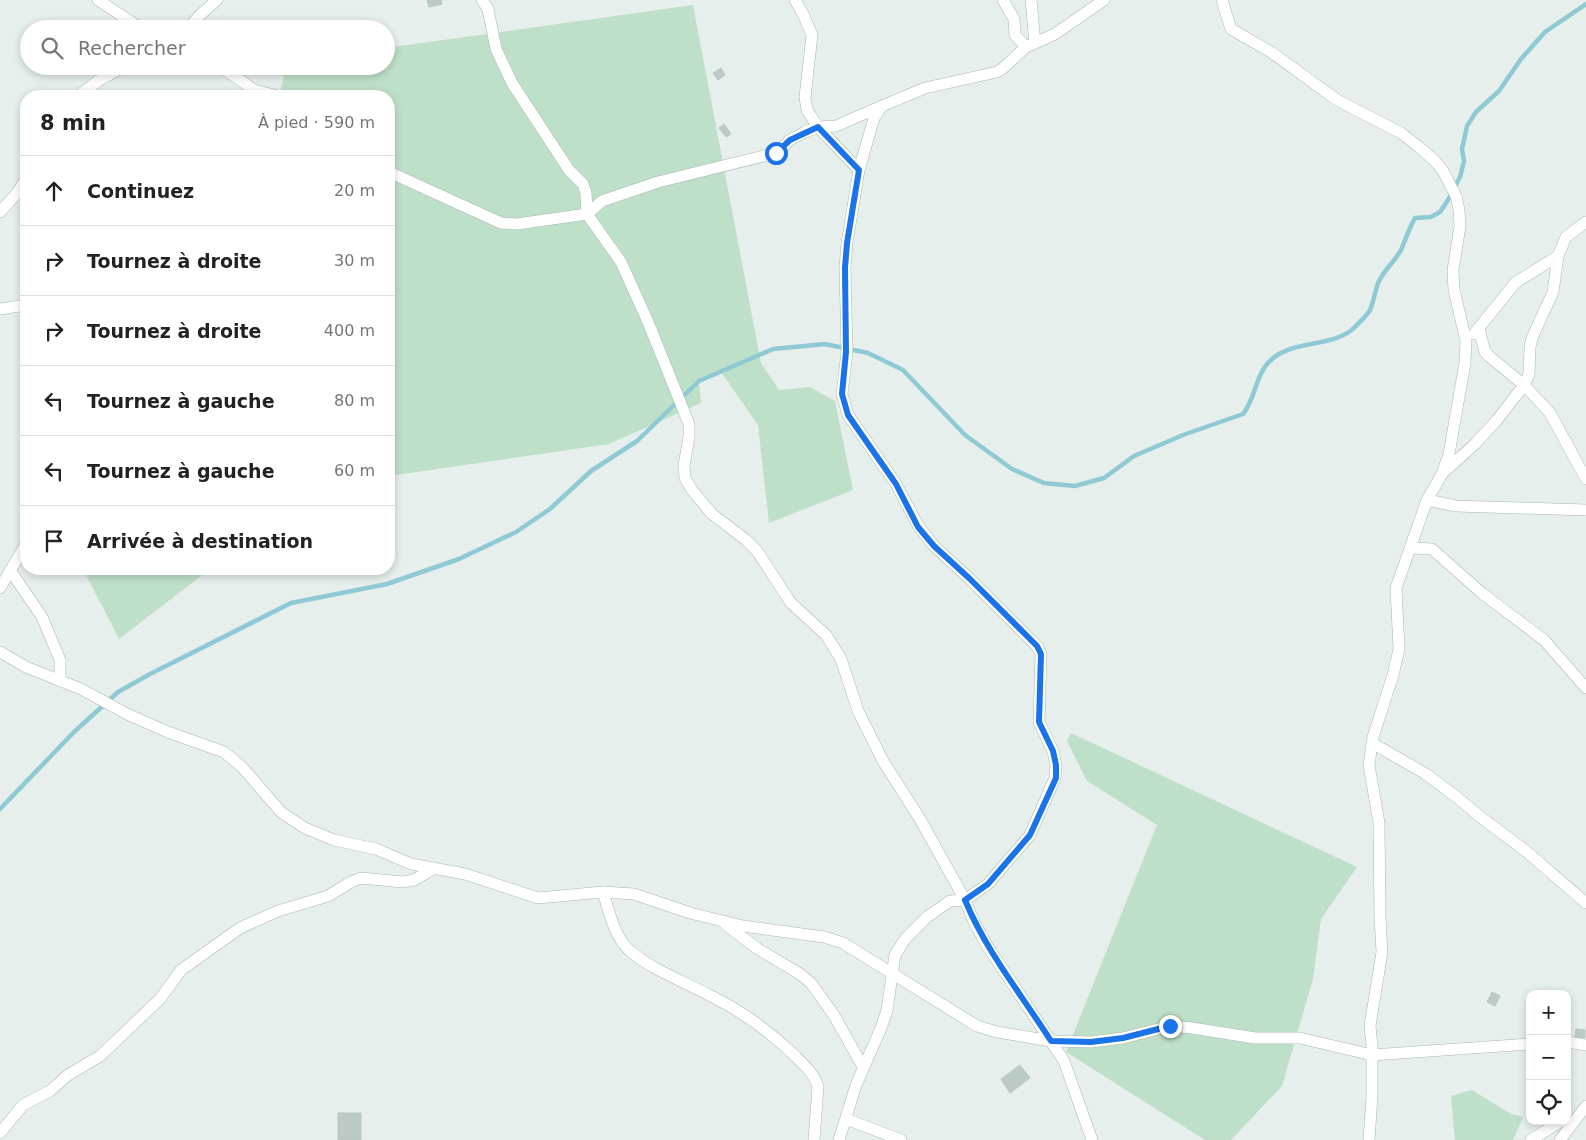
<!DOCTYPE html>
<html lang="fr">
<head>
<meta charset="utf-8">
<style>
	:root { --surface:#fff; --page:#f2f2f2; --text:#222; --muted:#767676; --line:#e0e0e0 }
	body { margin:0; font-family:"DejaVu Sans",sans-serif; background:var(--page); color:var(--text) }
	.controls { position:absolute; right:15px; bottom:15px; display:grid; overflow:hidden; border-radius:10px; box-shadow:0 2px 8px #0003 }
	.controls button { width:45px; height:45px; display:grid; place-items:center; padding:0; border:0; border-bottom:1px solid var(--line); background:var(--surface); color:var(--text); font:25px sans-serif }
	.stop { position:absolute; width:15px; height:15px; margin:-11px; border:4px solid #1a73e8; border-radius:50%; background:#fff }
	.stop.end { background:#1a73e8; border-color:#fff; box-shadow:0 1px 5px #0008 }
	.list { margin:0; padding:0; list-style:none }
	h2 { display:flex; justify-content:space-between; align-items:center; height:65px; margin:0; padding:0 20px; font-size:21px }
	h2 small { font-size:16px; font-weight:400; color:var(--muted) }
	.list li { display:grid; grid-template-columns:32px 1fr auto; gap:15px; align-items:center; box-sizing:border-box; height:70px; padding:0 20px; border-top:1px solid var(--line) }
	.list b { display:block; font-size:19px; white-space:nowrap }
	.list em { font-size:16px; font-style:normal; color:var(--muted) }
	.icon { flex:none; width:28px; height:28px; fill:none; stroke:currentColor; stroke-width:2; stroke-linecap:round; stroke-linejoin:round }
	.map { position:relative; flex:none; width:1586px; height:1140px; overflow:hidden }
	.search { position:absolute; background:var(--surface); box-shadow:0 2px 8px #0003; left:20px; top:20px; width:375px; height:55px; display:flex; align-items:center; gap:12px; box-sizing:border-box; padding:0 18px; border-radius:28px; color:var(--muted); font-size:19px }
	.panel { position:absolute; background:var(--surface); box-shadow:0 2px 8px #0003; left:20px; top:90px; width:375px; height:485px; border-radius:20px }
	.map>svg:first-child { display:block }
	.green { fill:#bfe0c8 }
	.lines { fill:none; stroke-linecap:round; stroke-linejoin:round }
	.stream { stroke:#8ec9d4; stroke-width:4.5 }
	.building { fill:#bbcac4; stroke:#b8c9c2 }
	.minor-casing { stroke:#a8b8b2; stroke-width:12 }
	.minor { stroke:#fff; stroke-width:11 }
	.route { stroke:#1a73e8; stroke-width:6 }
</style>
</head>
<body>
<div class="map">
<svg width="1586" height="1140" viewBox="0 0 1586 1140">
	<rect width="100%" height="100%" fill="#e6efeb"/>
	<g class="green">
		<polygon points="693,5 761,363 779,390 810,387 835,401 853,490 769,523 758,425 721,372 699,381 701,403 609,444 389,476 389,96 299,96 280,92 286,66 386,66 386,48"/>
		<polygon points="83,569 210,569 119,639"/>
		<polygon points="1071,733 1357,867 1321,919 1313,979 1282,1086 1231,1140 1205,1140 1066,1052 1157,825 1087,781 1067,741"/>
		<polygon points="1472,1090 1511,1114 1523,1117 1513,1140 1455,1140 1451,1096"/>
	</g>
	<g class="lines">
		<path class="stream" d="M0,809L74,732L118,692L150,674L291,603L387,584L459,559L516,532L550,509L591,471L637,441L699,381L773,349L825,344L868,353L903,370L965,435L1012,469L1044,483L1075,486L1104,478L1134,456L1183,435L1243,414C1256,398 1255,374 1271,360C1294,339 1334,348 1355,327C1359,322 1367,316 1370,310C1374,301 1375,290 1379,281C1385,269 1395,261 1401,250C1406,239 1409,228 1415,218L1431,217L1440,212L1448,200L1460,177L1464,161L1462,149L1467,126L1476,112L1499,91L1521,59L1545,32L1586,4"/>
	</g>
	<g class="building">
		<polygon points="427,0 441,0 442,4 429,7"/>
		<polygon points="721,68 725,75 718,80 713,73"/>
		<polygon points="724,124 731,134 726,137 719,128"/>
		<polygon points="1492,992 1500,996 1495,1006 1487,1002"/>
		<polygon points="1576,1029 1585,1030 1585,1038 1575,1037"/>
		<polygon points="1020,1065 1030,1078 1010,1093 1001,1079"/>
		<rect x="338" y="1113" width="23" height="27"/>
	</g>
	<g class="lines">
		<defs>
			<g id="minor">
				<polyline points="98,0 142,29"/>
				<polyline points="482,0 488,9 496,49 512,83 569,170 583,184 586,193 587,214 621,262 648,322 689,424 689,437 684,465 685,478 692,490 712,514 746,540 757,551 791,603 826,635 841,659 858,711 883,761 920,819 965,900 974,922 988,947 1064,1061 1092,1140"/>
				<polyline points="795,0 803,14 812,35 805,97 807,110 818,127 859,170"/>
				<polyline points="1003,0 1014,19 1015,35 1026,47"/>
				<polyline points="1031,0 1035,43"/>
				<polyline points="1222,0 1231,29 1271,52 1337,100 1401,133 1419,147 1435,161 1443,171 1456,196 1459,210 1460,226 1453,270 1454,290 1466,341 1465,363 1449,454 1442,474 1427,500 1396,588 1399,649 1393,675 1373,737 1369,765 1379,823 1380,917 1382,952 1370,1026 1372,1047 1372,1096 1369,1140"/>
				<polyline points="188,29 200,15 217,0"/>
				<polyline points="218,66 236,77 254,90 278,96"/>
				<polyline points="78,96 98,81 125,66"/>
				<polyline points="389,172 501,223 517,224 587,214 602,201 658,182 776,153 790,140 805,132 818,127 836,126 882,106"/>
				<polyline points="0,212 18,192 26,179"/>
				<polyline points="0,309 26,305"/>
				<polyline points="1479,329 1485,352 1490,357 1524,385 1550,413 1586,479"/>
				<polyline points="1474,334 1515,283 1558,256"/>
				<polyline points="1445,471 1475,444 1497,420 1524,385 1529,374 1530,347 1532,338 1553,292 1558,256 1566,237 1586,222"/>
				<polyline points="1427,500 1456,506 1586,510"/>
				<polyline points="1412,548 1432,549 1483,594 1544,640 1586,688"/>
				<polyline points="10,570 42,617 60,660 60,681"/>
				<polyline points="0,588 26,544"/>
				<polyline points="0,652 26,667 81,689 127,714 168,732 224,752 242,767 282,813 305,828 334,840 376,849 411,864 465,874 538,898 603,892 634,894 690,913 743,926 824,937 843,943 977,1026 997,1032 1051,1041 1091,1042 1123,1038 1170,1026 1192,1028 1255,1038 1300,1038 1372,1055 1530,1044"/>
				<polyline points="1372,743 1426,774 1458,798 1478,815 1527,852 1586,903"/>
				<path d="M603,892C609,911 614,936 629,950C652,970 683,981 709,995C740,1010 768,1030 793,1054C802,1063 815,1074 818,1087L814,1140"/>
				<polyline points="725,924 758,949 800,974 811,983 835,1017 863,1067"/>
				<polyline points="1567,1042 1586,1045"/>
				<polyline points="846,1119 901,1140"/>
				<polyline points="0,1133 23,1105 50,1091 68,1075 100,1056 160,999 181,970 240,928 278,911 328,896 351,882 361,878 403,882 414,880 435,868"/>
				<polyline points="839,1140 856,1085 881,1028 887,1010 895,955 905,939 927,917 950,901 965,900 988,884 1030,835 1055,778 1056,765 1053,751 1039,722 1041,654 1037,646 970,579 934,546 919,527 896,484 848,415 842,394 847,352 845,268 847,243 859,170 874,118 882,106 925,88 997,72 1002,69 1026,47 1055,34 1104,0"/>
				<polyline points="1531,1140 1561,1121"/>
				<polyline points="1560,1140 1586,1106"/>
			</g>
		</defs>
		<use href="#minor" class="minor-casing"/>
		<use href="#minor" class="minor"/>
	</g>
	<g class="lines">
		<path class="route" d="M776,153L790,140L818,127L859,170L847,243L845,268L846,352L842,394L848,415L896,484L918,527L934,546L970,579L1037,646L1041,654L1039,722L1053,751L1056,765V778L1030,835L988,884L965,900C986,951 1021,994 1051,1041L1091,1042L1123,1038L1170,1026"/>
	</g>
</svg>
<div class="controls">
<button>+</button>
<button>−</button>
<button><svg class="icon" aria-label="locate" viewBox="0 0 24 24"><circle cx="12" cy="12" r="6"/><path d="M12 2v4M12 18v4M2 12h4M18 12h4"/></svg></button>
</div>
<div class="stop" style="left:776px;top:153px"></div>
<div class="stop end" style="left:1170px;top:1026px"></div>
<div class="search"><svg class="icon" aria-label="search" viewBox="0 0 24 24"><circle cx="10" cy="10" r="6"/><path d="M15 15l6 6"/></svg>Rechercher</div>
<section class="panel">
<h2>8 min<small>À pied · 590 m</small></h2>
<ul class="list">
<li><svg class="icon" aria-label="ahead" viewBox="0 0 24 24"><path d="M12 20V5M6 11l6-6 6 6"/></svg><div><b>Continuez</b></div><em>20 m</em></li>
<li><svg class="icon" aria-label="right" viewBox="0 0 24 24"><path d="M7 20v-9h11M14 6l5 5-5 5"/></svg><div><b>Tournez à droite</b></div><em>30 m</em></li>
<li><svg class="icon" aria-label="right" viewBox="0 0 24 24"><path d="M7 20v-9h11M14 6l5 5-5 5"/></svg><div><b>Tournez à droite</b></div><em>400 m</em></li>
<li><svg class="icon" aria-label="left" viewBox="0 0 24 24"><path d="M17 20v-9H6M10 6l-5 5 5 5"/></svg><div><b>Tournez à gauche</b></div><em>80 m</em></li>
<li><svg class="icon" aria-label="left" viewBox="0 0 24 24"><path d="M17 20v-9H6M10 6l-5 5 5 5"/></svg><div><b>Tournez à gauche</b></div><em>60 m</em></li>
<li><svg class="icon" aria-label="arrive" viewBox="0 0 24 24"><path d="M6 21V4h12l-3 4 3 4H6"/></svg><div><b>Arrivée à destination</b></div></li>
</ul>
</section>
</div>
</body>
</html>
